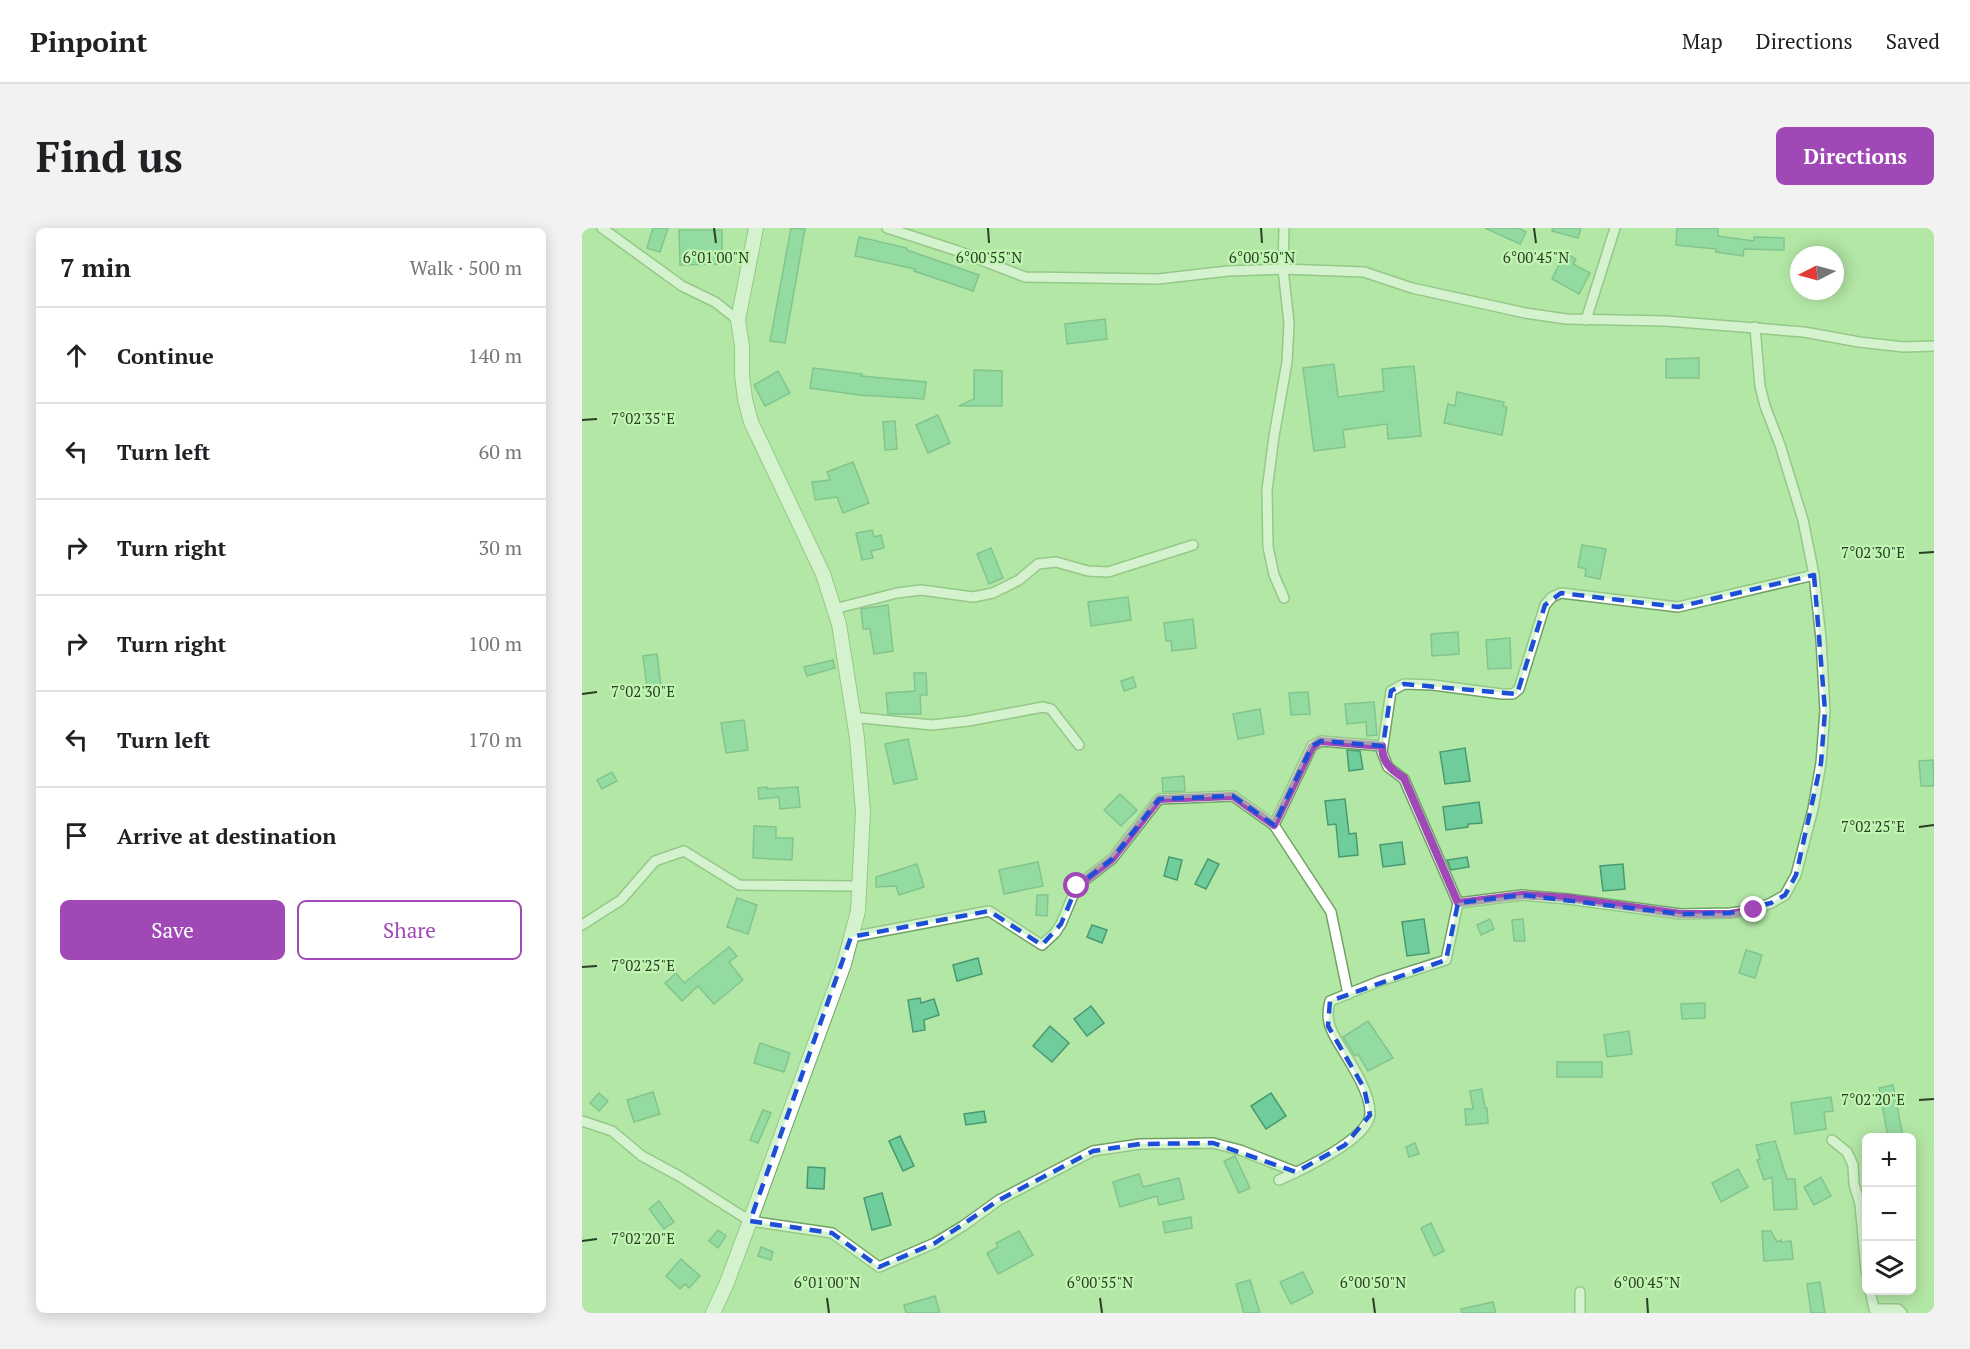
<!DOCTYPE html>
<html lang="en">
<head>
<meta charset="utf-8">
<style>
	:root { --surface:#fff; --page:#f2f2f2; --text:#202124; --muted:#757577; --line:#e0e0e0; --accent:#a049b6 }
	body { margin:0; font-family:"PT Serif",serif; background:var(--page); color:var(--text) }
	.controls { position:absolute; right:18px; bottom:18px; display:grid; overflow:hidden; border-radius:9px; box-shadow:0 3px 15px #0003 }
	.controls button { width:54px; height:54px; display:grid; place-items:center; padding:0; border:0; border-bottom:2px solid var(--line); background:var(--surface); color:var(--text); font:30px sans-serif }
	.compass { position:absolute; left:1208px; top:18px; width:54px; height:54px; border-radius:50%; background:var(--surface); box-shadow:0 3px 15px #0003; rotate:264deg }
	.stop { position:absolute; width:18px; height:18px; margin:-14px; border:4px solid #a049b6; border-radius:50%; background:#fff }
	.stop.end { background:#a049b6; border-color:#fff; box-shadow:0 2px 6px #0008 }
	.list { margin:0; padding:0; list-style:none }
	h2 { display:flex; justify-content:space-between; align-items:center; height:78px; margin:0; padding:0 24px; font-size:26px }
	h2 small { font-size:20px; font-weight:400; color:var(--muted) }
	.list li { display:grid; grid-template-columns:39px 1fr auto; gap:18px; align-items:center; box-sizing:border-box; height:96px; padding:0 24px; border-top:2px solid var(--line) }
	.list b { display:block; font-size:22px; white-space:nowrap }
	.list em { font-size:20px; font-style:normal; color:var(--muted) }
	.actions { display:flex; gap:12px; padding:18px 24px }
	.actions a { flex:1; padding:14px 0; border:2px solid var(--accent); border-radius:9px; text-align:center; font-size:21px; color:var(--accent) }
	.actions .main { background:var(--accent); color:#fff }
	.icon { flex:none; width:33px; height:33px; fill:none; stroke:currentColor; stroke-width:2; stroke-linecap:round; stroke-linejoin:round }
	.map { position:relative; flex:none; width:1352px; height:1085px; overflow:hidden; border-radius:9px }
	header { display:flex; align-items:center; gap:36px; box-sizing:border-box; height:84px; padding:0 30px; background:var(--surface); border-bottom:2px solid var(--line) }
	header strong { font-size:28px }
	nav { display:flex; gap:33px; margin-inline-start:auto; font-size:21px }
	.intro { display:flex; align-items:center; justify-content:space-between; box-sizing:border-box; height:144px; padding:0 36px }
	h1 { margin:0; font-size:42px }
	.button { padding:15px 27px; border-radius:9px; background:var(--accent); color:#fff; font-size:21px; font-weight:700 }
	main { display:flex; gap:36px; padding:0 36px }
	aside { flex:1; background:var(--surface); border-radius:9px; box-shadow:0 3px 15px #0003 }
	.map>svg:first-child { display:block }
	.building { fill:#6fcd9c; stroke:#489a71; stroke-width:1.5 }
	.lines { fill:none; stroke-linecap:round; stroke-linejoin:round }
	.street-casing { stroke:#70a264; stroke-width:12 }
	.secondary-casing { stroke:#70a264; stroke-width:16 }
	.street { stroke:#fff; stroke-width:9 }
	.secondary { stroke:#fff; stroke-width:14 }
	.route { stroke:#a049b6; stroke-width:8 }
	.marked { fill:none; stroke:#1d4ed8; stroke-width:4.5; stroke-dasharray:12 8; stroke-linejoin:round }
	.ticks { fill:none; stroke:#293e24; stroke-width:2 }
	.ticks-label { font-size:15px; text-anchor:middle; fill:#293e24; stroke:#c0f5b2; stroke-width:4.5; stroke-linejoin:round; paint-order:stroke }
</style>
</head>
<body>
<header>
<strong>Pinpoint</strong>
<nav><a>Map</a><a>Directions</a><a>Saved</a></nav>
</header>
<div class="intro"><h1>Find us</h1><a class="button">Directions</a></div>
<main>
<aside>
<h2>7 min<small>Walk · 500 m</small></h2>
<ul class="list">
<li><svg class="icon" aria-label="ahead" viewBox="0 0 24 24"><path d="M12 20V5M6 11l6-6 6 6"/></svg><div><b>Continue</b></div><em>140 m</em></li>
<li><svg class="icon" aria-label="left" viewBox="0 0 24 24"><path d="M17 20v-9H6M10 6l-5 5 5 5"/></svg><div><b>Turn left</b></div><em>60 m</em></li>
<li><svg class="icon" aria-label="right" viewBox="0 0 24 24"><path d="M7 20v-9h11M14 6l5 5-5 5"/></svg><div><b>Turn right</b></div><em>30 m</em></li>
<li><svg class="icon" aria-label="right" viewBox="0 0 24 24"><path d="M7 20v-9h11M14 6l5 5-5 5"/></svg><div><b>Turn right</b></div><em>100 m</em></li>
<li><svg class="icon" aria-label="left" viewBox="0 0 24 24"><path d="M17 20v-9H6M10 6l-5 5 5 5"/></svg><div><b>Turn left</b></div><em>170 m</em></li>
<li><svg class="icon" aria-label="arrive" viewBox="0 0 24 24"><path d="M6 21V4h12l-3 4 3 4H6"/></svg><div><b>Arrive at destination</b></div></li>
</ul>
<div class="actions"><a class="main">Save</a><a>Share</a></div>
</aside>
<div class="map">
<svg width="1352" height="1085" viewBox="0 0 1352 1085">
	<rect width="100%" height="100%" fill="#b3e7a6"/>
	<g class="building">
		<polygon points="71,0 86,0 78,24 65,20"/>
		<polygon points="209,0 223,1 203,115 188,113"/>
		<polygon points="903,0 937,0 944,4 938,16"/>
		<polygon points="971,0 999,0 996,10 970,3"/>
		<polygon points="1095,0 1136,0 1136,8 1172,13 1172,9 1202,10 1202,22 1162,21 1161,28 1134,24 1134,21 1094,17"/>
		<polygon points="97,2 140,2 140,36 98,37"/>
		<polygon points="277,9 325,20 325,22 397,47 391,63 332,43 333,41 273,28"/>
		<polygon points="983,25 994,31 991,36 1008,45 997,66 970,51"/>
		<polygon points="523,91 525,111 485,116 483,96"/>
		<polygon points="1117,130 1117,150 1084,150 1084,131"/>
		<polygon points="752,136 756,169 802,163 800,141 832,138 839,208 806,211 805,196 761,202 763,219 732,223 721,140"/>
		<polygon points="231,140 280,146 279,148 344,154 342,171 277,167 228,160"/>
		<polygon points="392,142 420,143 420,178 377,178 392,171"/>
		<polygon points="196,143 208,165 183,178 172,157"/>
		<polygon points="875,164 922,174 921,178 925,179 920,207 862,195 866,176 873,178"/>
		<polygon points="356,187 368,215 346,225 334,197"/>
		<polygon points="313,193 315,221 303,222 301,194"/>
		<polygon points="271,234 287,275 261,285 255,269 233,272 230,254 248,252 245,244"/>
		<polygon points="290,302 292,309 299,307 302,320 289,323 291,330 280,332 274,305"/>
		<polygon points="1000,317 1024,321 1018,351 1003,348 1004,341 996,339"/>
		<polygon points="409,320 421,350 407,356 395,326"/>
		<polygon points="546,369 549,392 509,398 506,374"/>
		<polygon points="306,377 311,423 292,426 288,401 281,401 279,381"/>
		<polygon points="611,391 614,420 590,423 589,413 584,413 582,395"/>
		<polygon points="876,404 877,426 850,428 849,406"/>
		<polygon points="928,410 929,440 906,441 904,412"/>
		<polygon points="75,426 79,458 65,460 61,428"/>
		<polygon points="251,432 253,440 225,448 222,439"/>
		<polygon points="332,445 344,445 345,467 338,467 339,486 306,486 304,465 333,463"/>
		<polygon points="551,449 554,459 542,463 539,453"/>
		<polygon points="726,464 728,486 709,487 707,465"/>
		<polygon points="792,474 795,507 785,508 784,494 765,496 763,476"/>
		<polygon points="678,481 682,506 656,511 651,486"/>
		<polygon points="162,492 166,522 144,525 139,495"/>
		<polygon points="326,511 335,551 312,556 303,516"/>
		<polygon points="883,520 888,553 863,556 858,524"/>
		<polygon points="765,522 778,523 781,541 767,543"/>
		<polygon points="1351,532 1352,558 1339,558 1337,533"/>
		<polygon points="30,544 35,553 20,561 15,552"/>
		<polygon points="602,548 603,563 581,564 580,550"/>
		<polygon points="185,559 185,561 216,559 218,579 198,581 197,569 177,571 176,560"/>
		<polygon points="538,566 555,582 539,598 522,582"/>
		<polygon points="763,571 767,606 774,605 776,627 757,629 754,596 746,597 743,573"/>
		<polygon points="897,574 900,595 886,596 886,599 864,602 861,579"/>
		<polygon points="172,598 194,599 194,610 211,610 210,632 171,630"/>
		<polygon points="820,614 823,636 801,639 798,617"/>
		<polygon points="587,629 600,632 595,652 582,648"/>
		<polygon points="885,629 887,639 869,642 865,632"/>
		<polygon points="626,631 637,636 624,661 613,656"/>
		<polygon points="456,634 461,658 422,666 417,642"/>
		<polygon points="335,636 342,659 317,667 314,658 294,659 294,649"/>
		<polygon points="1041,636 1043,661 1021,663 1018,638"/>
		<polygon points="455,667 466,667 465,688 454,687"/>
		<polygon points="155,670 175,677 166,706 145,699"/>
		<polygon points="842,691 847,725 825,728 820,694"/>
		<polygon points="908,691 912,701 899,707 895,697"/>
		<polygon points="941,691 943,713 932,713 930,692"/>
		<polygon points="510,697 525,702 520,715 505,709"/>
		<polygon points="147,719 155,728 147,734 161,752 132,776 116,758 100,773 83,755 94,745 102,755"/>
		<polygon points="1164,722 1180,727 1173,750 1157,745"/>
		<polygon points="396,730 400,746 375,753 371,737"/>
		<polygon points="338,770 339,775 352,771 357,787 342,792 343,802 331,804 326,772"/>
		<polygon points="1123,775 1123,790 1100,791 1099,776"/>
		<polygon points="509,778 522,795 505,808 492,791"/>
		<polygon points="786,793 811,830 786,843 776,826 773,828 761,809"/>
		<polygon points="468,798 487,815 470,834 451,818"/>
		<polygon points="1047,803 1050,826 1025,829 1022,807"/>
		<polygon points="178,815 208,825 202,844 172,835"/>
		<rect x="975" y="834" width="45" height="15"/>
		<polygon points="1311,857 1321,909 1306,909 1297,860"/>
		<polygon points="900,861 903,880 905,880 906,895 884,897 883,881 891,881 888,863"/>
		<polygon points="71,864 78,886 52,894 45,872"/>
		<polygon points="17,865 26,873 17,883 8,875"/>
		<polygon points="689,865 704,888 684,901 669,878"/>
		<polygon points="1249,869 1251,883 1242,884 1244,901 1213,906 1209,875"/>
		<polygon points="181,882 189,885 176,915 168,912"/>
		<polygon points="402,883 404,894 384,897 382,886"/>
		<polygon points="318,908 332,938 321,943 307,913"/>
		<polygon points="1193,913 1205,951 1213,951 1215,981 1192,982 1190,949 1182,952 1175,932 1178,931 1174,917"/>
		<polygon points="833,915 837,926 827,929 824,919"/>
		<polygon points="653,928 668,960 657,965 642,933"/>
		<polygon points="226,939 243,940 242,961 225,960"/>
		<polygon points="1156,941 1166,959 1139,974 1130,955"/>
		<polygon points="557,946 561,959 597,950 602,971 577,977 575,968 538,979 531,954"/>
		<polygon points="1239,949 1249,968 1232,977 1222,959"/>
		<polygon points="300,965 309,997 290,1002 282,970"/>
		<polygon points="77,973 92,994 82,1001 67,981"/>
		<polygon points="609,989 610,1000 583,1005 581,994"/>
		<polygon points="849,995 862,1023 852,1028 839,1000"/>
		<polygon points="136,1002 144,1008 136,1020 127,1013"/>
		<polygon points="437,1003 451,1027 416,1046 405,1025 416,1019 414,1015"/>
		<polygon points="1180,1003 1189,1003 1195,1014 1199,1012 1199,1014 1209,1013 1211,1031 1182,1033"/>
		<polygon points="179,1019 191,1024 189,1032 176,1028"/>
		<polygon points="99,1031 118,1048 107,1060 103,1056 98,1061 84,1048"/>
		<polygon points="721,1044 731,1065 709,1076 698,1054"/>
		<polygon points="668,1052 678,1085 662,1085 654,1056"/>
		<polygon points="1238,1054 1243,1085 1229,1085 1225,1056"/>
		<polygon points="353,1068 358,1085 324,1085 322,1077"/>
		<polygon points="911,1074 914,1085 880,1085 879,1081"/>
	</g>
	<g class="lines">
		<defs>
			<g id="street">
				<polyline points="20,0 100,58 133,74 156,92"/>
				<polyline points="305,0 376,23 443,49 576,51 646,43 701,41 782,44 830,60 943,85 984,91 1084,93 1222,104 1277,114 1322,119 1352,118"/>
				<polyline points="702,0 701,41 707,95 705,134 692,208 685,262 686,319 692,347 702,370"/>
				<polyline points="1004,92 1033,0"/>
				<polyline points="252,381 315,365 339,362 391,369 411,365 437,352 456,336 474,334 506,343 526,344 611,317"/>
				<polyline points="270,489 350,497 386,493 461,479 469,481 497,517"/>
				<polyline points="692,597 730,518 739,513 800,518"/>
				<polyline points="876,675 940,667 986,671 1099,686 1148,685 1172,682 1189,675 1203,667 1214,647 1231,581 1239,535 1243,483 1239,411 1232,347 1221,292 1198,217 1183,178 1178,158 1173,99"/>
				<polyline points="0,697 39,672 73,633 102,623 157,657 278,658"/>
				<polyline points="269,709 407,683 460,717 473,705 479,696 495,658 530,631 577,571 651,568 692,597 749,684 766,766"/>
				<polyline points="0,893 30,903 60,928 97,948 168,993 250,1005 297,1039 353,1015 381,998 417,972 511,923 558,916 631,915 658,922 714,944"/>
				<polyline points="1250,912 1265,924 1271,937 1272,956 1278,976 1284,1043"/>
				<path d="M697,952C718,943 787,911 788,886C789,865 768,834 757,816C748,801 743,791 748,773L798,753L864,732L876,675L822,551L806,539L800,524L809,463L822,456L851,457L920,466H931L937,461L963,377L970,369L979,365L1096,379L1232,347"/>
				<polyline points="1288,1062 1292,1081 1316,1081 1320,1085"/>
				<polyline points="998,1085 998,1064"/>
			</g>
			<polyline id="secondary" points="131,1085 144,1057 168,993 262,736 276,683 281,584 275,510 257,396 241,346 169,194 163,171 160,147 160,118 156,92 174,0"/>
		</defs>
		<use href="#street" class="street-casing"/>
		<use href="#secondary" class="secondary-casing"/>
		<use href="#street" class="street"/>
		<use href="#secondary" class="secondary"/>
	</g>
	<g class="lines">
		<path class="route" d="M495,658L530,631L577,571L651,568L692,597L730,519L738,513L800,518C800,534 809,542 822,550L876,675L940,667L986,670L1099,686H1148L1172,682"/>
	</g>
	<path d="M0 0H1352V1085H0ZM1232,347L1243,483L1239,535L1214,647L1203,667L1189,675L1148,685L1099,686L940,667L876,675L864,732L748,773L746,798L782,860L788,887L763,917L714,944L631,915L558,916L511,923L417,972L353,1015L297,1039L250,1005L168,993L269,709L407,683L460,717L479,696L495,658L530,631L577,571L651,568L692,597L730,518L739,513L801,518L809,463L822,456L935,466L963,377L979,365L1096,379Z" fill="#b3e7a6" fill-opacity=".55" fill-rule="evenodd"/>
	<path class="marked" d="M1232,347L1243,483L1239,535L1214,647L1203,667L1189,675L1148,685L1099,686L940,667L876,675L864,732L748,773L746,798L782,860L788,887L763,917L714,944L631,915L558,916L511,923L417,972L353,1015L297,1039L250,1005L168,993L269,709L407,683L460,717L479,696L495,658L530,631L577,571L651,568L692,597L730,518L739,513L801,518L809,463L822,456L935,466L963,377L979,365L1096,379Z"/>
	<path class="ticks" d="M132,0L134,15M406,0L407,15M679,0L680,15M952,0L954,15M0,192L15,191M1337,325L1352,324M0,466L15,464M1337,599L1352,597M0,739L15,738M1337,872L1352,871M0,1013L15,1011M245,1070L247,1085M518,1070L520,1085M791,1070L793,1085M1065,1070L1066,1085"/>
	<g class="ticks-label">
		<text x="134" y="35">6°01'00"N</text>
		<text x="407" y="35">6°00'55"N</text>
		<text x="680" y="35">6°00'50"N</text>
		<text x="954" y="35">6°00'45"N</text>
		<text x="61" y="196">7°02'35"E</text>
		<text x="1291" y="330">7°02'30"E</text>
		<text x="61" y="469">7°02'30"E</text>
		<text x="1291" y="604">7°02'25"E</text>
		<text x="61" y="743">7°02'25"E</text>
		<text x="1291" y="877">7°02'20"E</text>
		<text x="61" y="1016">7°02'20"E</text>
		<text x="245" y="1060">6°01'00"N</text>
		<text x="518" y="1060">6°00'55"N</text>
		<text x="791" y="1060">6°00'50"N</text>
		<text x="1065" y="1060">6°00'45"N</text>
	</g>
</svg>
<div class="controls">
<button>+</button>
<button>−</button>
<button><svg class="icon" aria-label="layers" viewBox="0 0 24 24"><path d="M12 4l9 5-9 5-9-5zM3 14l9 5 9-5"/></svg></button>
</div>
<svg class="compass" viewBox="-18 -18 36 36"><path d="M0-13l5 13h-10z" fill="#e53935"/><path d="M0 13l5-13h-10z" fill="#757577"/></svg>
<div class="stop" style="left:495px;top:658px"></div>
<div class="stop end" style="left:1172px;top:682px"></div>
</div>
</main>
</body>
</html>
